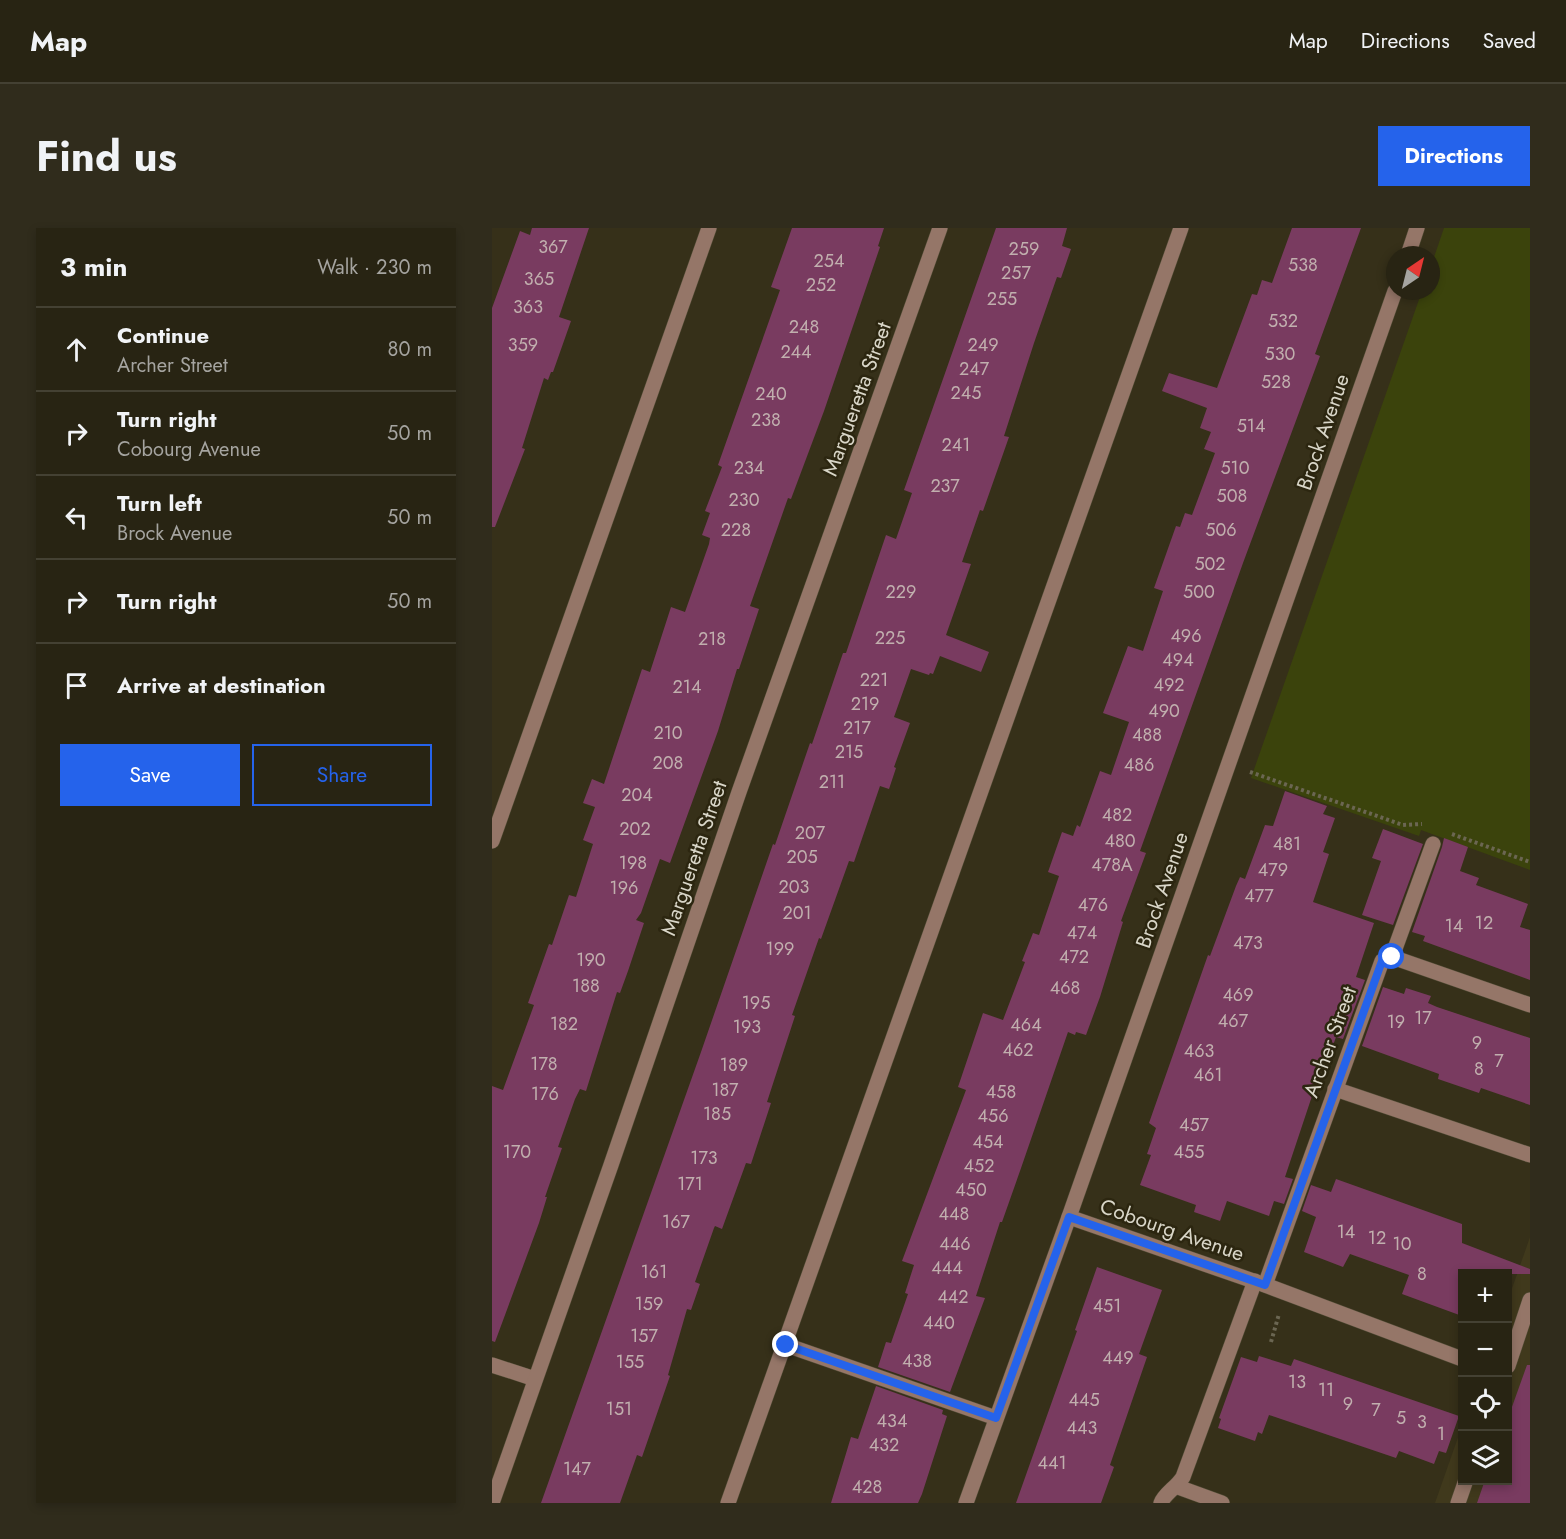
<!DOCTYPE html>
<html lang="en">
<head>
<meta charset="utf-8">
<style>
	:root { --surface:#282413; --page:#302c1c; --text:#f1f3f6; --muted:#a5a4a0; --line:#444133; --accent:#2563eb }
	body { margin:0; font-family:Jost,sans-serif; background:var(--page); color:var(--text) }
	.controls { position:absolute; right:18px; bottom:18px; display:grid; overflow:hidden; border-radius:0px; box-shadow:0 3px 9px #0003 }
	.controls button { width:54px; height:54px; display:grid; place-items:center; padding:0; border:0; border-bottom:2px solid var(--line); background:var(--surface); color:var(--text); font:30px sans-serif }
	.compass { position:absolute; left:894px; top:18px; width:54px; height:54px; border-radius:50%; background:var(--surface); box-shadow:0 3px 9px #0003; rotate:35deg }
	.stop { position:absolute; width:18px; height:18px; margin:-14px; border:4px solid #2563eb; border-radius:50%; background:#fff }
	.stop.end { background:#2563eb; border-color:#fff; box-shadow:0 2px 6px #0008 }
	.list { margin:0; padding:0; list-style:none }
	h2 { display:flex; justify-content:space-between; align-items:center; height:78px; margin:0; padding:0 24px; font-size:26px }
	h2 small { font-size:20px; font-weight:400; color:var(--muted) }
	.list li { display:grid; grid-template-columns:39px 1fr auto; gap:18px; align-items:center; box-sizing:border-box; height:84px; padding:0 24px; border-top:2px solid var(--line) }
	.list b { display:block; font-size:22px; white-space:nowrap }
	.list p { margin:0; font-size:20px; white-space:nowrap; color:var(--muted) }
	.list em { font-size:20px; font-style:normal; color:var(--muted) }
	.actions { display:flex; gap:12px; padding:18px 24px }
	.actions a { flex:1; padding:14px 0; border:2px solid var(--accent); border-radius:0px; text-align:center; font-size:21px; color:var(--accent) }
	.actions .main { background:var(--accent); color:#fff }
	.icon { flex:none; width:33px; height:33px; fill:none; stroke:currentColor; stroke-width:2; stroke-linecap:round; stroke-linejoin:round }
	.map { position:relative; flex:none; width:1038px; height:1275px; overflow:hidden; border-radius:0px }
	header { display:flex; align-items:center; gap:36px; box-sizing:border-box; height:84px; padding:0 30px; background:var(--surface); border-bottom:2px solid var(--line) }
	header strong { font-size:28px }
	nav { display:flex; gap:33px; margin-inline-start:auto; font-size:21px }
	.intro { display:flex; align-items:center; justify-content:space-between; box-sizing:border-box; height:144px; padding:0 36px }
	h1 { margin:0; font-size:42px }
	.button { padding:15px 27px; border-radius:0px; background:var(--accent); color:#fff; font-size:21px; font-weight:700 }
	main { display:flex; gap:36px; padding:0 36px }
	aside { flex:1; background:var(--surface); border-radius:0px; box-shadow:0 3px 9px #0003 }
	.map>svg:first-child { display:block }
	.built { fill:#40391c }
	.green { fill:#3b430c }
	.building { fill:#793b60 }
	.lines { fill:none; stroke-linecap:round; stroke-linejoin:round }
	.minor-casing { stroke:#504b35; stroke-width:16 }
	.path { stroke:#6b6652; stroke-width:4; stroke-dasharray:3 3; stroke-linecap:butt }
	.minor { stroke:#957668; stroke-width:15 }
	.route { stroke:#2563eb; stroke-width:8 }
	.labels { text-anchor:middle; stroke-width:5; stroke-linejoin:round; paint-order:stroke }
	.number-label { font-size:18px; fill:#c1afae }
	.street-label { font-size:21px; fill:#d9d6c8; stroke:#2c2610 }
</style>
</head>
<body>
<header>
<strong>Map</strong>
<nav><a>Map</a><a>Directions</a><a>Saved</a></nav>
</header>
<div class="intro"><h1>Find us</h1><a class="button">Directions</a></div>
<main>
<aside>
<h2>3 min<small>Walk · 230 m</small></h2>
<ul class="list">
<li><svg class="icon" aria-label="ahead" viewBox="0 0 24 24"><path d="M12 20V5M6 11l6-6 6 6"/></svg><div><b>Continue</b><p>Archer Street</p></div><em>80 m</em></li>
<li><svg class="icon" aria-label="right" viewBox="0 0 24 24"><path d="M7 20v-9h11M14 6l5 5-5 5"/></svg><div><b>Turn right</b><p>Cobourg Avenue</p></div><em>50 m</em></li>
<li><svg class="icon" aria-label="left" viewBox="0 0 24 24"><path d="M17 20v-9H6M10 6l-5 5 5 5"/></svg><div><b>Turn left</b><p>Brock Avenue</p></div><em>50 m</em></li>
<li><svg class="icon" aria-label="right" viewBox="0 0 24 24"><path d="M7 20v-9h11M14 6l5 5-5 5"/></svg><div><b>Turn right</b></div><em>50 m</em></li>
<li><svg class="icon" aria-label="arrive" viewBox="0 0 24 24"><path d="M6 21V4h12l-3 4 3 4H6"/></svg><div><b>Arrive at destination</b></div></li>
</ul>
<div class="actions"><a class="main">Save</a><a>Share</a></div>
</aside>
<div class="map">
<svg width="1038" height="1275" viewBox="0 0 1038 1275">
	<rect width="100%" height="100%" fill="#363019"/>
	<polygon class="built" points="1038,1009 1038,1275 943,1275 970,1198 970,1252 1016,1252 1016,1072"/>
	<polygon class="green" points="952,0 1038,0 1038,642 929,602 927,608 759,550 930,63 939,63 939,38"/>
	<g class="building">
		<polygon points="40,0 97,0 67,89 79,93 61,144 59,144 56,152 52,150 30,220 33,221 3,299 0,299 0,80 28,3 38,7"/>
		<polygon points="300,0 392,0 386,18 388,19 332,183 299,271 296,270 258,378 267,381 247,441 245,441 226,503 178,635 168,631 149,685 144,692 152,695 136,743 128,765 125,764 94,863 88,861 83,871 66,919 70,920 53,969 55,969 47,995 3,1114 0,1113 0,858 11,862 42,777 36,775 57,716 60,717 77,667 84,669 101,616 91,612 103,579 91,575 100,551 112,556 150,441 158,444 179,379 193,384 217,316 218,310 210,307 218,285 213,283 230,239 226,237 288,62 279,59"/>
		<polygon points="504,0 575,0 570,18 579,21 569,50 565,49 542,115 512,208 517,209 491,283 488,282 470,334 479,336 454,407 497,424 489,444 448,428 441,446 438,445 437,447 419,441 402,489 418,495 402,539 404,540 397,561 388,558 362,634 357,633 329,711 327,710 300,787 303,788 275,874 279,875 259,936 254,935 230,1001 223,998 222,1000 203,1054 208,1056 199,1082 195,1081 176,1147 178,1148 150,1229 145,1227 128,1275 49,1275 209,824 281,616 283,617 318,515 320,516 351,425 354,425 394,307 404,311 420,265 412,262"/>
		<polygon points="800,0 869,0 823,126 828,128 751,335 648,623 654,625 629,693 631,694 608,769 594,807 584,804 583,807 576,804 528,943 510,994 508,994 484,1068 493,1070 458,1164 386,1139 394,1114 399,1115 416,1066 413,1065 422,1037 410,1033 474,862 466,859 491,785 511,792 533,734 530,733 541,705 547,707 567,648 556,644 570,604 581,608 585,597 588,599 608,543 619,547 637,494 611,485 636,418 651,423 671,363 662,360 684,298 688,299 693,285 700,287 723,225 712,221 719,204 708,200 715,180 670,163 677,145 725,160 760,66 765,67 770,52 780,55"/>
		<polygon points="793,563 835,578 831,586 843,590 831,624 837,626 821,674 882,695 864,749 873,752 851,811 844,809 839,823 837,822 830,838 793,949 801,951 792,976 782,973 777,988 735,973 728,993 702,984 704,977 648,957 659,927 655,926 664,900 657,895 716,727 718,728 744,658 748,649 753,651 773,597 781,598"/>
		<polygon points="891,601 931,616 901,697 870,687 889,633 880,630"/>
		<polygon points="952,610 976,619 968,643 987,650 984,657 1036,676 1028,699 1038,702 1038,752 931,713 933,708 920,704 950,619"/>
		<polygon points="891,759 912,766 914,760 939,768 936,775 945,779 1038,810 1038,877 989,860 987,865 946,851 947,846 870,818"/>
		<polygon points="844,951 970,996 970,1015 1038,1041 1038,1046 970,1046 970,1088 910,1066 917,1047 858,1026 851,1039 812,1024 824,989 810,983 819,957 839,964"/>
		<polygon points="605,1039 670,1062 647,1126 655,1129 618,1237 622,1239 609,1275 524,1275 585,1103 583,1102"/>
		<polygon points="767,1128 799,1138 802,1131 967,1188 954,1225 947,1223 942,1236 907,1223 904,1230 777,1187 770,1206 766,1204 763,1213 726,1200 729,1191 727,1190 749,1129 765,1134"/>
		<polygon points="1035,1137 1038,1137 1038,1275 985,1275 993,1252 1016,1252 1016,1190"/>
		<polygon points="384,1158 451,1182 450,1186 455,1188 430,1266 426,1275 339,1275 359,1209 366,1211"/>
	</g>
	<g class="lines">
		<defs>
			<g id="minor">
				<polyline points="916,27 925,0"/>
				<polyline points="0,613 217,0"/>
				<polyline points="900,729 941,616"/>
				<polyline points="843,861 1038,927"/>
				<polyline points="577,989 773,1057 970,1131"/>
				<polyline points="773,1057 890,733 900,729 1038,777"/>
				<polyline points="294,1117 504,1190"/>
				<polyline points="0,1137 43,1151"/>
				<polyline points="1016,1138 1038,1072"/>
				<polyline points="686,1259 730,1275"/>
				<polyline points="0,1275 119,937 247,564 448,0"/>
				<polyline points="236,1275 689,0"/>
				<polyline points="474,1275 577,989 903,63"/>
				<path d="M669,1275C672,1266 685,1259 691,1249L763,1053"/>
				<polyline points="966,1275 974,1252"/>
			</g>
		</defs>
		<use href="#minor" class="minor-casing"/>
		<g class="path">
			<polyline points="758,544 911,597 930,596"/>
			<polyline points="960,606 1038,634"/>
			<polyline points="779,1114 787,1086"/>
		</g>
		<use href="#minor" class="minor"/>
	</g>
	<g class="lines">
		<polyline class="route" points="294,1117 504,1190 577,989 773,1057 890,733 900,729"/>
	</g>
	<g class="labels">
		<g class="number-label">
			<text x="61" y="25">367</text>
			<text x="532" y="27">259</text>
			<text x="337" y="39">254</text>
			<text x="811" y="43">538</text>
			<text x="524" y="51">257</text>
			<text x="47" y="57">365</text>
			<text x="329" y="63">252</text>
			<text x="510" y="77">255</text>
			<text x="36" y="85">363</text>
			<text x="791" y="99">532</text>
			<text x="312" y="105">248</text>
			<text x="31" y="123">359</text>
			<text x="491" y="123">249</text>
			<text x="304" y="130">244</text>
			<text x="788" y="132">530</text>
			<text x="482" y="147">247</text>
			<text x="784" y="160">528</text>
			<text x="474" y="171">245</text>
			<text x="279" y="172">240</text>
			<text x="274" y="198">238</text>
			<text x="759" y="204">514</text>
			<text x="464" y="223">241</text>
			<text x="257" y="246">234</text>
			<text x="743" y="246">510</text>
			<text x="453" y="264">237</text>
			<text x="740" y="274">508</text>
			<text x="252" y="278">230</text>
			<text x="244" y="308">228</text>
			<text x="729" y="308">506</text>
			<text x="718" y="342">502</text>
			<text x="409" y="370">229</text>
			<text x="707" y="370">500</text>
			<text x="694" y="414">496</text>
			<text x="398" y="416">225</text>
			<text x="220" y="417">218</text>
			<text x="686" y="438">494</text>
			<text x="382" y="458">221</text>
			<text x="677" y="463">492</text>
			<text x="195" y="465">214</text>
			<text x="373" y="482">219</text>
			<text x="672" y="489">490</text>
			<text x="365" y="506">217</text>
			<text x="176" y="511">210</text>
			<text x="655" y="513">488</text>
			<text x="357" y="530">215</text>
			<text x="176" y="541">208</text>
			<text x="647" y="543">486</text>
			<text x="340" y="560">211</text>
			<text x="145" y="573">204</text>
			<text x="625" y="593">482</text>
			<text x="143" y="607">202</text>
			<text x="318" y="611">207</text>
			<text x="628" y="619">480</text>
			<text x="795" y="622">481</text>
			<text x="310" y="635">205</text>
			<text x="141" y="641">198</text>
			<text x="620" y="643">478A</text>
			<text x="781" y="648">479</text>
			<text x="302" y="665">203</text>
			<text x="132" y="666">196</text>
			<text x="767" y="674">477</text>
			<text x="601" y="683">476</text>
			<text x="305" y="691">201</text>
			<text x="992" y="701">12</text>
			<text x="962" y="704">14</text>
			<text x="590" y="711">474</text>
			<text x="756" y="721">473</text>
			<text x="288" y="727">199</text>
			<text x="582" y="735">472</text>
			<text x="99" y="738">190</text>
			<text x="94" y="764">188</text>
			<text x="573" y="766">468</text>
			<text x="746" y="773">469</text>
			<text x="264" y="781">195</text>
			<text x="931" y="796">17</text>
			<text x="741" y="799">467</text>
			<text x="904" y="800">19</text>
			<text x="72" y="802">182</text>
			<text x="534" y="803">464</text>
			<text x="255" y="805">193</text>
			<text x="985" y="821">9</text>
			<text x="526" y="828">462</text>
			<text x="707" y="829">463</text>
			<text x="1007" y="839">7</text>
			<text x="52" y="842">178</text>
			<text x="242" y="843">189</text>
			<text x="987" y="847">8</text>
			<text x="716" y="853">461</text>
			<text x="233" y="868">187</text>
			<text x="509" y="870">458</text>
			<text x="53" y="872">176</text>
			<text x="225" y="892">185</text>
			<text x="501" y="894">456</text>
			<text x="702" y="903">457</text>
			<text x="496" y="920">454</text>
			<text x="25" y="930">170</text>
			<text x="697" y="930">455</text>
			<text x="212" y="936">173</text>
			<text x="487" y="944">452</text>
			<text x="198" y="962">171</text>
			<text x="479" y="968">450</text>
			<text x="462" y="992">448</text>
			<text x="184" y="1000">167</text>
			<text x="854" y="1010">14</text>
			<text x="885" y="1016">12</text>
			<text x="463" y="1022">446</text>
			<text x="910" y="1022">10</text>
			<text x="455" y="1046">444</text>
			<text x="162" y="1050">161</text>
			<text x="930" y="1052">8</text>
			<text x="461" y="1075">442</text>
			<text x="157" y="1082">159</text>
			<text x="615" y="1084">451</text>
			<text x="447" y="1101">440</text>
			<text x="152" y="1114">157</text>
			<text x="626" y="1136">449</text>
			<text x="425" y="1139">438</text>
			<text x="138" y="1140">155</text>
			<text x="805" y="1160">13</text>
			<text x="834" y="1168">11</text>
			<text x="592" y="1178">445</text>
			<text x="856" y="1182">9</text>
			<text x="127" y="1187">151</text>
			<text x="884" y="1188">7</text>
			<text x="909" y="1196">5</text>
			<text x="400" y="1199">434</text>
			<text x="930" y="1200">3</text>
			<text x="590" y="1206">443</text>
			<text x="949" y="1212">1</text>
			<text x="392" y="1223">432</text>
			<text x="560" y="1241">441</text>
			<text x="85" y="1247">147</text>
			<text x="375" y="1265">428</text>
		</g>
		<g class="street-label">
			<text transform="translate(365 171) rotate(-70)" y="7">Margueretta Street</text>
			<text transform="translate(831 204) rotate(-71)" y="7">Brock Avenue</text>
			<text transform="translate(202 630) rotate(-71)" y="7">Margueretta Street</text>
			<text transform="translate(670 662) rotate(-71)" y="7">Brock Avenue</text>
			<text transform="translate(838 814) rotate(-70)" y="7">Archer Street</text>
			<text transform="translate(680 1002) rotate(19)" y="7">Cobourg Avenue</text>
		</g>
	</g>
</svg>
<div class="controls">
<button>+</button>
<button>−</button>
<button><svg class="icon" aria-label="locate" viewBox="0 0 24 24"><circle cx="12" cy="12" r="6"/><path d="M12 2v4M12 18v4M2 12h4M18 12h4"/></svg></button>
<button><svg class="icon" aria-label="layers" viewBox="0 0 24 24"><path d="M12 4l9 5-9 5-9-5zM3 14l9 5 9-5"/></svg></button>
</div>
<svg class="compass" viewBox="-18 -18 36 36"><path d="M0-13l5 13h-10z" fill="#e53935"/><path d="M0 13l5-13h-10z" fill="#a5a4a0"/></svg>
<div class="stop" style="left:900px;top:729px"></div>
<div class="stop end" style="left:294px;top:1117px"></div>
</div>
</main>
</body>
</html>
